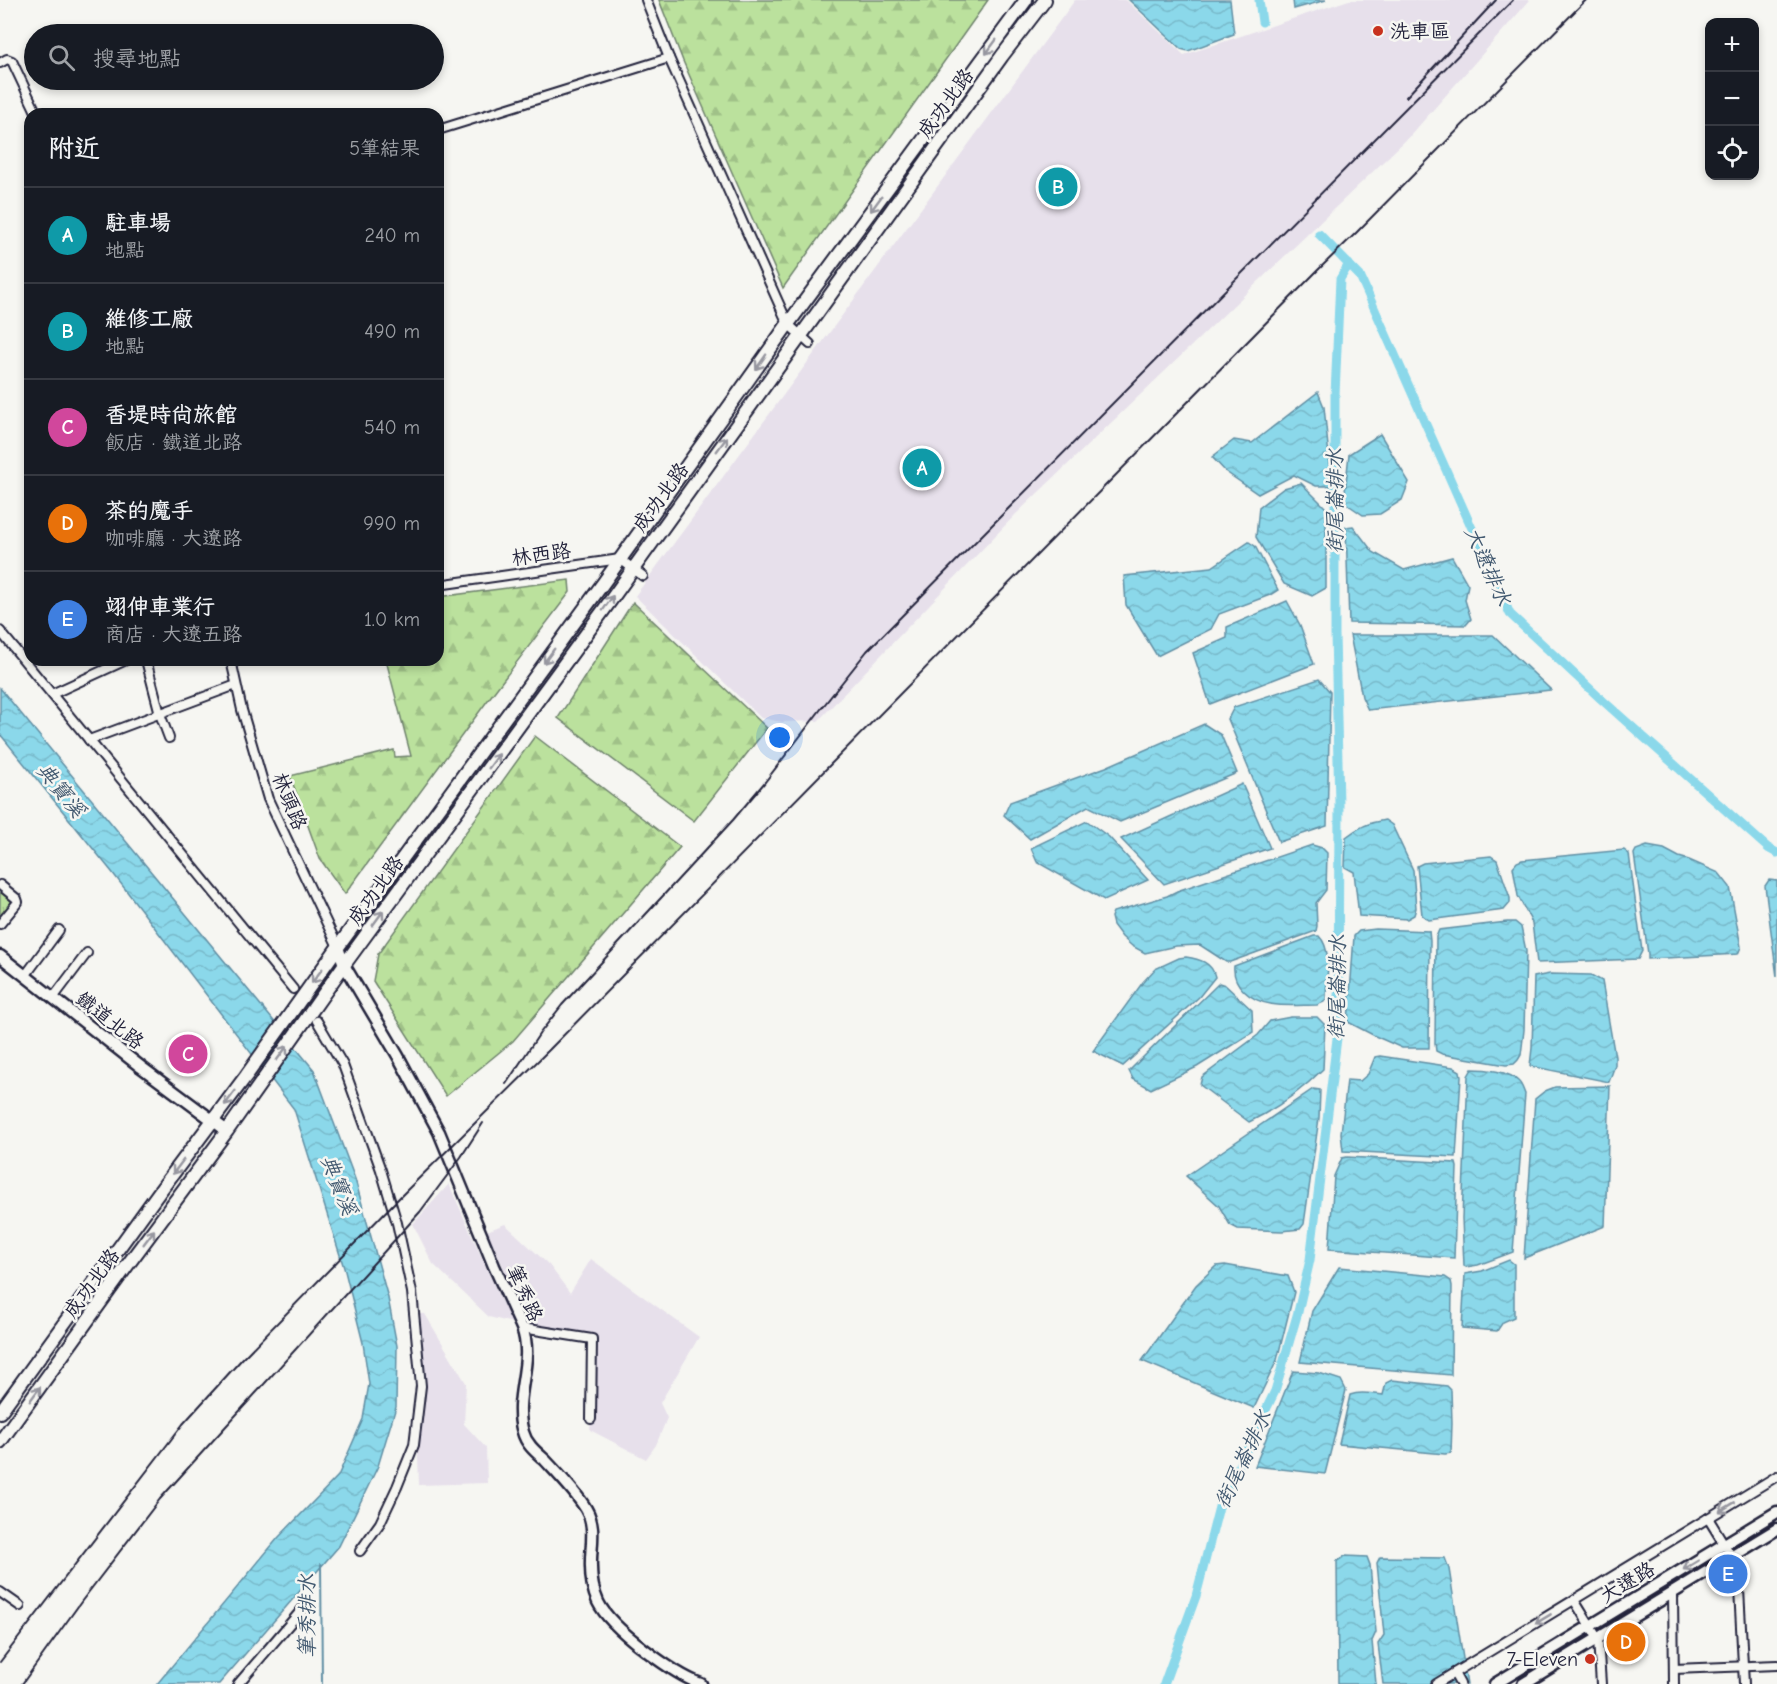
<!DOCTYPE html>
<html lang="zh-TW">
<head>
<meta charset="utf-8">
<style>
	:root { --surface:#171b24; --page:#20242c; --text:#f1f3f6; --muted:#9ea1a6; --line:#363941; --accent:#b45309 }
	body { margin:0; font-family:"Comic Neue","LXGW WenKai TC",sans-serif; background:var(--page); color:var(--text) }
	.controls { position:absolute; right:18px; top:18px; display:grid; overflow:hidden; border-radius:12px; box-shadow:0 3px 9px #0003 }
	.controls button { width:54px; height:54px; display:grid; place-items:center; padding:0; border:0; border-bottom:2px solid var(--line); background:var(--surface); color:var(--text); font:30px sans-serif }
	.you { position:absolute; left:780px; top:738px; width:21px; height:21px; margin:-15px; border:4px solid #fff; border-radius:50%; background:#1a73e8; box-shadow:0 0 0 9px #1a73e833 }
	.badge { display:grid; place-items:center; width:39px; height:39px; border-radius:50%; background:var(--accent); color:#fff; font-size:20px; font-weight:700 }
	.pin { position:absolute; translate:-50% -50%; border:3px solid #fff; box-shadow:0 2px 6px #0006 }
	.list { margin:0; padding:0; list-style:none }
	h2 { display:flex; justify-content:space-between; align-items:center; height:78px; margin:0; padding:0 24px; font-size:26px }
	h2 small { font-size:20px; font-weight:400; color:var(--muted) }
	.list li { display:grid; grid-template-columns:39px 1fr auto; gap:18px; align-items:center; box-sizing:border-box; height:96px; padding:0 24px; border-top:2px solid var(--line) }
	.list b { display:block; font-size:22px; white-space:nowrap }
	.list p { margin:0; font-size:20px; white-space:nowrap; color:var(--muted) }
	.list em { font-size:20px; font-style:normal; color:var(--muted) }
	.icon { flex:none; width:33px; height:33px; fill:none; stroke:currentColor; stroke-width:2; stroke-linecap:round; stroke-linejoin:round }
	.map { position:relative; flex:none; width:1777px; height:1684px; overflow:hidden }
	.search { position:absolute; background:var(--surface); box-shadow:0 3px 9px #0003; left:24px; top:24px; width:420px; height:66px; display:flex; align-items:center; gap:15px; box-sizing:border-box; padding:0 21px; border-radius:33px; color:var(--muted); font-size:22px }
	.panel { position:absolute; background:var(--surface); box-shadow:0 3px 9px #0003; left:24px; top:108px; width:420px; height:558px; border-radius:18px }
	.map>svg:first-child { display:block }
	.built { fill:#e7e0eb }
	.forest { fill:url(#forest-firs); stroke:#6e826c; stroke-width:1.5 }
	.park { fill:url(#park-tufts); stroke:#6e826c; stroke-width:1.5 }
	.water { fill:url(#water-waves); stroke:#618fa4; stroke-width:1.5 }
	.lines { fill:none; stroke-linecap:round; stroke-linejoin:round }
	.stream { stroke:#618fa4; stroke-width:2 }
	.canal { stroke:#8bd8ea; stroke-width:9 }
	.street-casing { stroke:#22223b; stroke-width:12 }
	.secondary-casing { stroke:#22223b; stroke-width:15 }
	.primary-casing { stroke:#22223b; stroke-width:16 }
	.street { stroke:#f6f6f2; stroke-width:8 }
	.secondary { stroke:#f6f6f2; stroke-width:10 }
	.primary { stroke:#f6f6f2; stroke-width:12 }
	.rail { stroke:#22223b; stroke-width:2 }
	.oneway { stroke:#9797a0 }
	.poi-dot { fill:#c8321e; stroke:#f6f6f2; stroke-width:2 }
	.labels { text-anchor:middle; stroke-width:5; stroke-linejoin:round; paint-order:stroke }
	.poi-label { font-size:20px; fill:#22223b; stroke:#f6f6f2; text-anchor:start }
	.street-label { font-size:20px; fill:#22223b; stroke:#f6f6f2 }
	.water-label { font-size:21px; font-style:italic; fill:#425970; stroke:#f6f6f2 }
</style>
</head>
<body>
<div class="map">
<svg width="1777" height="1684" viewBox="0 0 1777 1684">
	<defs>
		<pattern id="forest-firs" width="22" height="20" patternUnits="userSpaceOnUse" patternTransform="scale(1.5)"><rect width="22" height="20" fill="#bbe19d"/><path d="M5 1l3.5 6h-7zM16 11l3.5 6h-7z" fill="#a0c188"/></pattern>
		<pattern id="park-tufts" width="24" height="20" patternUnits="userSpaceOnUse" patternTransform="scale(1.5)"><rect width="24" height="20" fill="#bbe19d"/><path d="M3 7l-1-3M5 7V3M7 7l1-3M15 17l-1-3M17 17v-4M19 17l1-3" fill="none" stroke="#a0c188"/></pattern>
		<pattern id="water-waves" width="16" height="10" patternUnits="userSpaceOnUse" patternTransform="scale(1.5)"><rect width="16" height="10" fill="#8bd8ea"/><path d="M0 5q4-4 8 0t8 0" fill="none" stroke="#78b9ca"/></pattern>
	</defs>
	<rect width="100%" height="100%" fill="#f6f6f2"/>
	<filter id="ink" filterUnits="userSpaceOnUse"><feTurbulence type="fractalNoise" baseFrequency=".0167" numOctaves="2"/><feDisplacementMap in="SourceGraphic" scale="12" xChannelSelector="R" yChannelSelector="G"/><feConvolveMatrix kernelMatrix="1 2 1 2 8 2 1 2 1" color-interpolation-filters="sRGB"/></filter>
	<g filter="url(#ink)">
		<g class="built">
			<polygon points="1075,0 1126,0 1184,55 1349,0 1530,0 1410,136 1016,514 818,721 782,722 761,718 635,596"/>
			<polygon points="449,1184 498,1294 513,1323 489,1317 433,1264 413,1224"/>
			<polygon points="505,1224 549,1265 570,1293 591,1259 699,1337 660,1403 667,1418 656,1445 646,1459 590,1430 597,1336 529,1325 487,1231"/>
			<polygon points="413,1314 425,1314 466,1383 464,1424 486,1448 487,1483 419,1485"/>
		</g>
		<g class="forest">
			<polygon points="659,0 988,0 783,288 683,61"/>
			<polygon points="569,580 570,592 488,700 345,894 320,859 290,776 394,750 395,757 411,756 386,660 438,660 438,597"/>
			<polygon points="633,602 767,728 694,821 558,718"/>
			<polygon points="535,736 680,847 513,1041 446,1096 373,981 378,954"/>
		</g>
		<polygon class="park" points="0,889 13,900 0,917"/>
		<g class="water">
			<polygon points="1129,0 1230,0 1234,34 1188,51 1181,49"/>
			<polygon points="1293,0 1326,0 1294,9"/>
			<polygon points="1318,392 1324,407 1332,486 1316,486 1294,475 1258,494 1226,472 1212,457 1234,440 1252,443"/>
			<polygon points="1380,434 1409,482 1402,500 1380,514 1363,515 1344,502 1349,454"/>
			<polygon points="1301,483 1326,508 1326,588 1312,596 1284,584 1256,537 1259,507 1284,488"/>
			<polygon points="1353,526 1373,552 1404,570 1452,557 1468,585 1465,600 1471,619 1466,625 1349,623 1346,527"/>
			<polygon points="1249,542 1255,546 1278,590 1270,595 1219,614 1211,629 1157,656 1126,605 1124,576 1212,567"/>
			<polygon points="1287,601 1300,625 1314,664 1210,704 1193,653 1227,638 1227,627"/>
			<polygon points="1350,635 1493,635 1551,690 1368,710 1362,697"/>
			<polygon points="1319,679 1330,692 1327,826 1279,842 1228,719 1234,707"/>
			<polygon points="0,688 314,1070 355,1179 388,1298 397,1346 396,1407 378,1466 339,1546 219,1684 157,1684 278,1538 338,1476 363,1419 369,1384 363,1343 345,1271 294,1109 112,872 0,734"/>
			<polygon points="1204,724 1221,735 1237,773 1120,822 1088,806 1030,839 1004,815 1010,802 1106,767"/>
			<polygon points="1242,784 1270,848 1164,884 1121,839"/>
			<path d="M1385,820L1392,825L1413,870L1416,908L1414,915L1407,919L1359,916L1354,872L1345,867L1346,837C1357,828 1371,822 1385,820Z"/>
			<polygon points="1087,821 1109,837 1148,880 1104,900 1037,862 1031,848"/>
			<polygon points="1312,845 1322,848 1327,853 1326,890 1316,903 1317,926 1316,931 1230,962 1226,962 1200,945 1176,946 1145,953 1132,946 1122,937 1113,925 1111,917 1113,912 1167,896 1177,891"/>
			<polygon points="1647,846 1664,849 1679,857 1689,860 1719,873 1730,887 1741,947 1738,954 1648,959 1648,954 1634,854 1636,850"/>
			<polygon points="1624,850 1629,854 1642,951 1638,959 1537,963 1532,923 1518,896 1513,867 1517,862 1522,860"/>
			<polygon points="1491,856 1497,860 1510,898 1510,903 1504,910 1429,920 1422,915 1417,866 1423,863"/>
			<polygon points="1769,880 1777,881 1777,977 1765,886"/>
			<polygon points="1507,922 1515,922 1521,927 1526,951 1524,1030 1521,1055 1518,1060 1514,1064 1506,1065 1442,1054 1436,1051 1435,1043 1436,937 1439,930"/>
			<polygon points="1376,929 1429,931 1430,941 1429,1048 1402,1048 1375,1036 1348,1022 1354,936 1359,931"/>
			<path d="M1314,936H1319C1333,950 1326,980 1326,998L1324,1002L1317,1005C1292,1005 1263,1010 1244,991C1237,984 1233,976 1234,966Z"/>
			<path d="M1186,957C1199,959 1212,962 1215,977L1199,997L1123,1066L1093,1051L1143,982L1155,969L1179,958Z"/>
			<polygon points="1550,974 1591,975 1602,981 1615,1057 1615,1065 1609,1082 1530,1066 1532,1048 1534,977"/>
			<polygon points="1219,983 1225,985 1252,1010 1253,1032 1197,1067 1151,1089 1133,1079 1129,1071"/>
			<path d="M1291,1017H1317L1325,1025L1323,1069C1302,1090 1276,1109 1249,1122L1200,1085L1202,1077L1258,1035L1270,1021Z"/>
			<polygon points="1380,1056 1453,1067 1460,1071 1461,1077 1456,1157 1343,1151 1341,1133 1347,1080 1360,1081 1368,1074 1375,1057"/>
			<path d="M1472,1069C1485,1069 1509,1071 1518,1081C1522,1084 1523,1090 1525,1094L1513,1252L1478,1265L1466,1267L1464,1266L1462,1218L1468,1076Z"/>
			<polygon points="1610,1086 1605,1226 1524,1258 1535,1099 1545,1091 1555,1087"/>
			<polygon points="1313,1089 1320,1090 1319,1118 1304,1224 1300,1229 1282,1231 1238,1229 1230,1225 1219,1206 1186,1176"/>
			<polygon points="1347,1157 1456,1163 1457,1167 1454,1258 1329,1249 1334,1176 1342,1158"/>
			<polygon points="1509,1260 1514,1264 1514,1317 1503,1322 1497,1331 1462,1328 1465,1274 1482,1271"/>
			<polygon points="1225,1265 1288,1276 1294,1292 1277,1360 1254,1408 1142,1361 1196,1285 1216,1266"/>
			<polygon points="1339,1267 1445,1277 1451,1281 1452,1286 1451,1375 1300,1362 1312,1311"/>
			<polygon points="1293,1371 1319,1373 1341,1380 1346,1390 1325,1474 1255,1466"/>
			<path d="M1392,1380L1447,1386L1451,1390L1452,1423L1451,1453L1445,1454L1339,1444L1350,1395C1361,1391 1371,1394 1383,1395L1386,1383Z"/>
			<polygon points="1345,1556 1367,1557 1370,1565 1376,1632 1372,1641 1376,1684 1338,1684 1337,1561"/>
			<polygon points="1380,1557 1445,1558 1449,1569 1467,1684 1383,1684 1378,1644 1384,1635 1377,1563"/>
		</g>
		<g class="lines">
			<polyline class="stream" points="321,1564 322,1684"/>
			<g class="canal">
				<polyline points="1259,0 1262,22"/>
				<polyline points="1319,234 1360,276 1510,614 1601,699 1768,848 1777,853"/>
				<polyline points="1164,1684 1196,1596 1219,1507 1275,1391 1298,1312 1310,1260 1338,1030 1339,804 1335,634 1335,395 1340,279 1349,264"/>
			</g>
			<defs>
				<g id="street">
					<polyline points="646,0 669,58 788,324 810,344"/>
					<polyline points="0,63 7,59 12,61 37,114"/>
					<polyline points="438,130 669,58"/>
					<polyline points="438,585 620,559 643,576"/>
					<polyline points="0,631 293,989"/>
					<polyline points="146,660 160,714 169,738"/>
					<polyline points="231,660 242,710 268,799 338,947"/>
					<polyline points="52,694 126,660"/>
					<polyline points="89,740 236,685"/>
					<polyline points="0,885 17,899 18,902 0,924"/>
					<polyline points="25,976 59,930"/>
					<polyline points="53,998 87,953"/>
					<polyline points="317,1021 343,1065 381,1170 397,1223 412,1292 421,1386 414,1445 397,1487 380,1523 360,1551"/>
					<polyline points="522,1328 592,1339 591,1419"/>
					<polyline points="1708,1518 1732,1557 1738,1570 1744,1684"/>
					<polyline points="0,1592 20,1606"/>
					<polyline points="1673,1593 1674,1684"/>
					<polyline points="1574,1600 1598,1639 1601,1684"/>
					<polyline points="1674,1669 1777,1665"/>
					<polyline points="1454,1673 1460,1684"/>
					<polyline points="238,1684 305,1606"/>
					<polyline points="1436,1684 1777,1476"/>
				</g>
				<g id="secondary">
					<path d="M338,947L344,965L398,1056L439,1132L494,1266L522,1328C535,1362 512,1397 523,1432C526,1444 536,1452 545,1460C559,1475 576,1492 586,1509C597,1528 590,1547 591,1567C591,1579 593,1591 598,1602C611,1629 674,1674 701,1684"/>
					<polyline points="0,956 141,1067 227,1131"/>
					<polyline points="1495,1684 1777,1512"/>
					<polyline points="1523,1684 1777,1529"/>
				</g>
				<g id="primary">
					<polyline points="0,1412 160,1191 246,1076 338,947 604,582 788,324 1026,0"/>
					<polyline points="0,1442 129,1263 227,1131 344,965 603,611 1002,56 1045,0"/>
				</g>
			</defs>
			<use href="#street" class="street-casing"/>
			<use href="#secondary" class="secondary-casing"/>
			<use href="#primary" class="primary-casing"/>
			<use href="#street" class="street"/>
			<use href="#secondary" class="secondary"/>
			<use href="#primary" class="primary"/>
			<g class="rail">
				<polyline points="1406,97 1496,0"/>
				<polyline points="506,1084 540,1033 562,1005 733,820 765,782 821,709 867,651 1513,0"/>
				<polyline points="0,1662 183,1424 242,1359 399,1198 550,1049 1317,271 1357,232 1586,0"/>
				<polyline points="22,1684 81,1602 160,1499 420,1212 461,1157 483,1123"/>
			</g>
		</g>
		<defs><path id="oneway-shaft" d="M-6 0H5M1.5-3L5.5 0L1.5 3" fill="none" stroke-width="1.6" stroke-linecap="round" stroke-linejoin="round" transform="scale(1.5)"/></defs>
		<g class="oneway">
			<use href="#oneway-shaft" transform="translate(991 47) rotate(126)"/>
			<use href="#oneway-shaft" transform="translate(876 204) rotate(126)"/>
			<use href="#oneway-shaft" transform="translate(761 362) rotate(125)"/>
			<use href="#oneway-shaft" transform="translate(722 444) rotate(-54)"/>
			<use href="#oneway-shaft" transform="translate(608 603) rotate(-55)"/>
			<use href="#oneway-shaft" transform="translate(549 656) rotate(126)"/>
			<use href="#oneway-shaft" transform="translate(494 761) rotate(-54)"/>
			<use href="#oneway-shaft" transform="translate(378 918) rotate(-54)"/>
			<use href="#oneway-shaft" transform="translate(317 976) rotate(126)"/>
			<use href="#oneway-shaft" transform="translate(282 1053) rotate(-54)"/>
			<use href="#oneway-shaft" transform="translate(230 1098) rotate(127)"/>
			<use href="#oneway-shaft" transform="translate(178 1167) rotate(127)"/>
			<use href="#oneway-shaft" transform="translate(149 1237) rotate(-53)"/>
			<use href="#oneway-shaft" transform="translate(35 1394) rotate(-54)"/>
			<use href="#oneway-shaft" transform="translate(1727 1507) rotate(149)"/>
			<use href="#oneway-shaft" transform="translate(1691 1565) rotate(149)"/>
			<use href="#oneway-shaft" transform="translate(1543 1619) rotate(149)"/>
		</g>
	</g>
	<g class="poi-dot">
		<circle cx="1378" cy="31" r="6"/>
		<circle cx="1590" cy="1659" r="6"/>
	</g>
	<g class="labels">
		<g class="poi-label">
			<text x="1390" y="38">洗車區</text>
			<text x="1578" y="1666" text-anchor="end">7-Eleven</text>
		</g>
		<g class="street-label">
			<text transform="translate(945 103) rotate(-54)" y="7">成功北路</text>
			<text transform="translate(660 497) rotate(-54)" y="7">成功北路</text>
			<text transform="translate(541 554) rotate(-8)" y="7">林西路</text>
			<text transform="translate(290 801) rotate(68)" y="7">林頭路</text>
			<text transform="translate(375 890) rotate(-54)" y="7">成功北路</text>
			<text transform="translate(110 1020) rotate(38)" y="7">鐵道北路</text>
			<text transform="translate(91 1283) rotate(-54)" y="7">成功北路</text>
			<text transform="translate(525 1293) rotate(66)" y="7">筆秀路</text>
			<text transform="translate(1627 1582) rotate(-31)" y="7">大遼路</text>
		</g>
		<g class="water-label">
			<text transform="translate(1335 501) rotate(-90)" y="7">街尾崙排水</text>
			<text transform="translate(1488 566) rotate(66)" y="7">大遼排水</text>
			<text transform="translate(61 790) rotate(51)" y="7">典寶溪</text>
			<text transform="translate(1337 987) rotate(-89)" y="7">街尾崙排水</text>
			<text transform="translate(339 1185) rotate(68)" y="7">典寶溪</text>
			<text transform="translate(1243 1459) rotate(-65)" y="7">街尾崙排水</text>
			<text transform="translate(307 1616) rotate(-90)" y="7">筆秀排水</text>
		</g>
	</g>
</svg>
<div class="controls">
<button>+</button>
<button>−</button>
<button><svg class="icon" aria-label="locate" viewBox="0 0 24 24"><circle cx="12" cy="12" r="6"/><path d="M12 2v4M12 18v4M2 12h4M18 12h4"/></svg></button>
</div>
<div class="you"></div>
<div class="pin badge" style="left:922px;top:468px;background:#0f9aa8">A</div>
<div class="pin badge" style="left:1058px;top:187px;background:#0f9aa8">B</div>
<div class="pin badge" style="left:188px;top:1054px;background:#d1479c">C</div>
<div class="pin badge" style="left:1626px;top:1642px;background:#e8710a">D</div>
<div class="pin badge" style="left:1728px;top:1574px;background:#3f7fe0">E</div>
<div class="search"><svg class="icon" aria-label="search" viewBox="0 0 24 24"><circle cx="10" cy="10" r="6"/><path d="M15 15l6 6"/></svg>搜尋地點</div>
<section class="panel">
<h2>附近<small>5筆結果</small></h2>
<ul class="list">
<li><span class="badge" style="background:#0f9aa8">A</span><div><b>駐車場</b><p>地點</p></div><em>240 m</em></li>
<li><span class="badge" style="background:#0f9aa8">B</span><div><b>維修工廠</b><p>地點</p></div><em>490 m</em></li>
<li><span class="badge" style="background:#d1479c">C</span><div><b>香堤時尚旅館</b><p>飯店 · 鐵道北路</p></div><em>540 m</em></li>
<li><span class="badge" style="background:#e8710a">D</span><div><b>茶的魔手</b><p>咖啡廳 · 大遼路</p></div><em>990 m</em></li>
<li><span class="badge" style="background:#3f7fe0">E</span><div><b>翊伸車業行</b><p>商店 · 大遼五路</p></div><em>1.0 km</em></li>
</ul>
</section>
</div>
</body>
</html>
